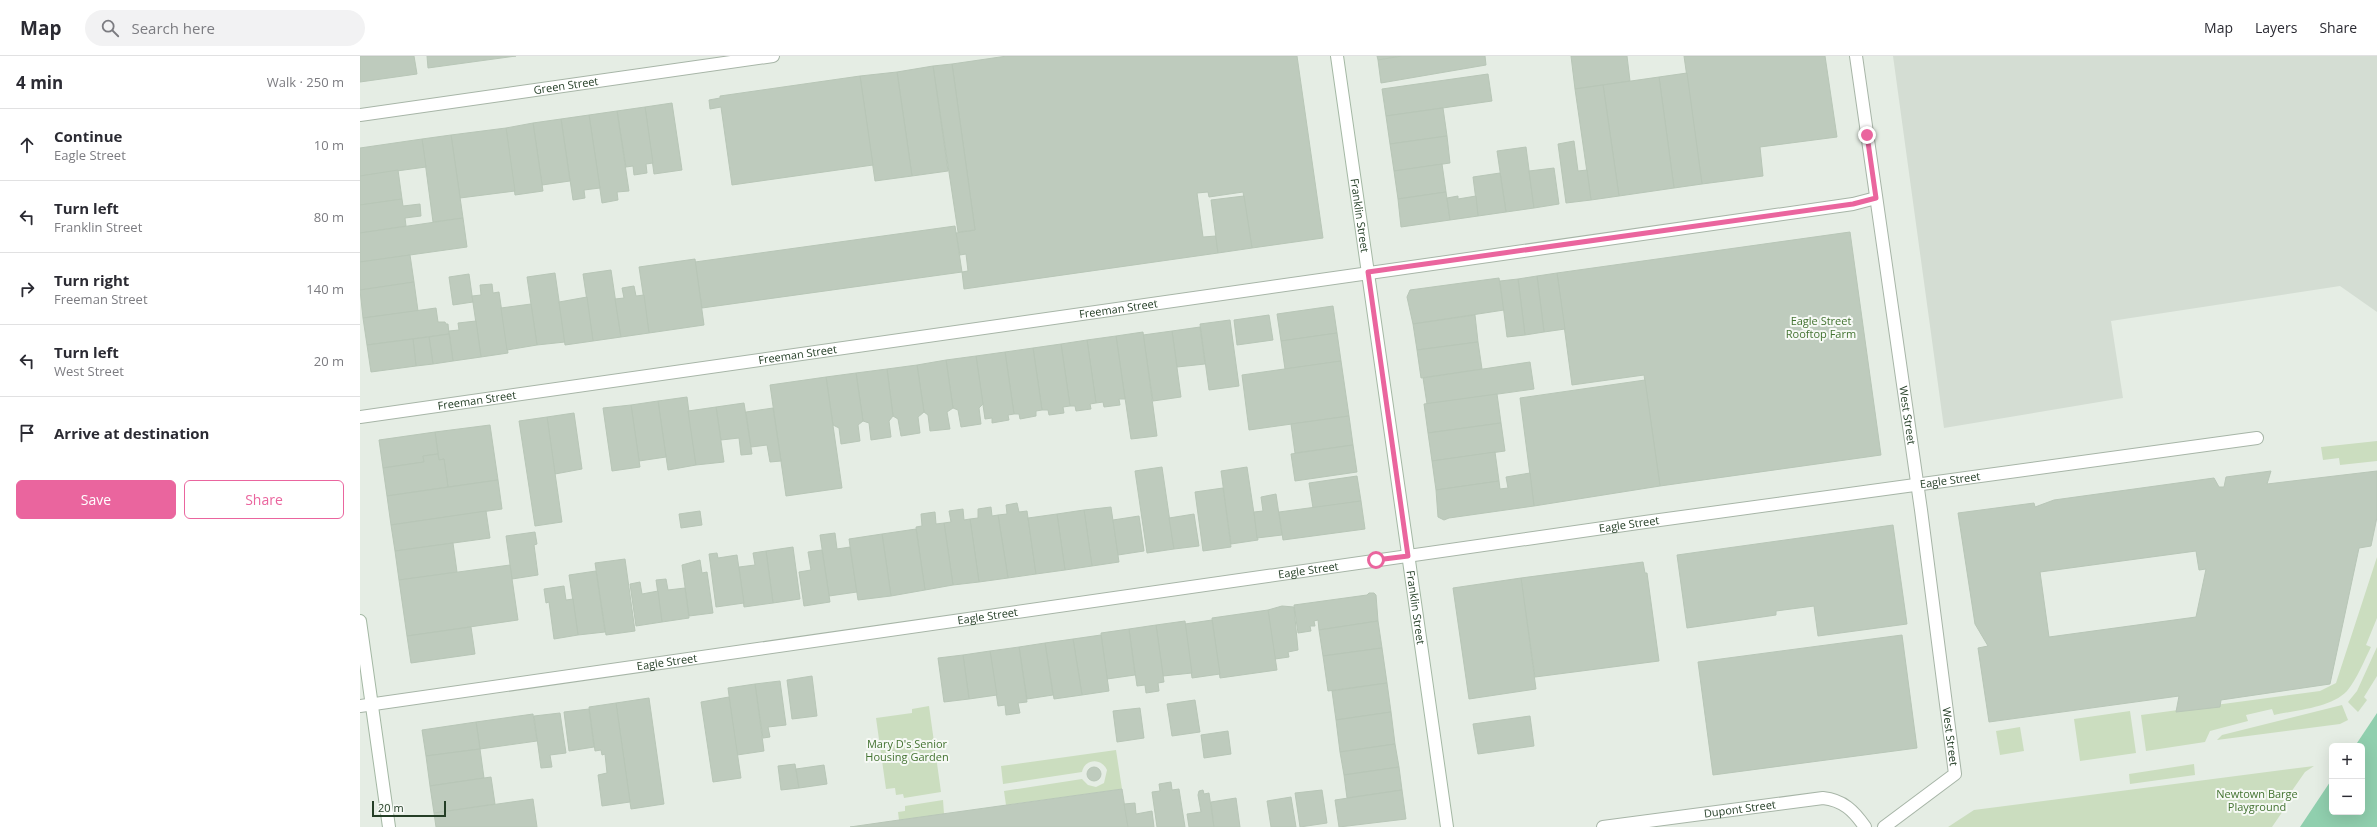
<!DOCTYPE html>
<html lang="en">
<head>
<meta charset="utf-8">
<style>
	:root { --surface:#fff; --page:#f2f2f3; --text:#2b2b33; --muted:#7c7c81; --line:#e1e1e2; --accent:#ea659e }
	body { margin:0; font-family:"Open Sans",sans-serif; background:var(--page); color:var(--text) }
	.controls { position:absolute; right:12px; bottom:12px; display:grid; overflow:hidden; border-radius:6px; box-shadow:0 4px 16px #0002 }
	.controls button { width:36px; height:36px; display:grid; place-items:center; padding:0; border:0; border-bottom:1px solid var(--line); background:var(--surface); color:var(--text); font:20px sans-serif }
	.scale { position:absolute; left:12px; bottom:10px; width:74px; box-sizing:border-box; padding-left:4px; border:2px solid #243e26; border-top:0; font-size:11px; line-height:14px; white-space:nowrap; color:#243e26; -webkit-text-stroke:3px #f6f9f5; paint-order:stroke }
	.stop { position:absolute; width:12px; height:12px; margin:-9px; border:3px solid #ea659e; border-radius:50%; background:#fff }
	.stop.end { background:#ea659e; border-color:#fff; box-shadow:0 1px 4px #0008 }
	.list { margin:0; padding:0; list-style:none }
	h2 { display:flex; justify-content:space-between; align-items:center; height:52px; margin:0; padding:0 16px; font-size:17px }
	h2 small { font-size:13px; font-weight:400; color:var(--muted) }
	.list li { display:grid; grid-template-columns:26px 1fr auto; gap:12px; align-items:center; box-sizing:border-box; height:72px; padding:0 16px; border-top:1px solid var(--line) }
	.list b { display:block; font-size:15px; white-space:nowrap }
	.list p { margin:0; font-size:13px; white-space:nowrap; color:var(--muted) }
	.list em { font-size:13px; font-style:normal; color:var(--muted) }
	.actions { display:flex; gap:8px; padding:12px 16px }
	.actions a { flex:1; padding:9px 0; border:1px solid var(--accent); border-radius:6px; text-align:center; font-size:14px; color:var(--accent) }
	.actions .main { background:var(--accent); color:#fff }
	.icon { flex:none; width:22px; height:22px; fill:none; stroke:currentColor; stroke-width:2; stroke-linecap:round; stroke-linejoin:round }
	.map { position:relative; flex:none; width:2017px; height:771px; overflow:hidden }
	header { display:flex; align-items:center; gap:24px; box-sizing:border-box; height:56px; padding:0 20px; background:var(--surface); border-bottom:1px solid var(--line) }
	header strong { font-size:19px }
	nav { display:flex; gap:22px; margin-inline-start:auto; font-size:14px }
	.search { width:280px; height:36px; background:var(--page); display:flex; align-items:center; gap:10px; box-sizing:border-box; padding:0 14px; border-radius:22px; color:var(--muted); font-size:15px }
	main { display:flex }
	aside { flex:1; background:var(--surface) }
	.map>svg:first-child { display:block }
	.built { fill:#d4ddd3 }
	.green { fill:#cbddbf }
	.water { fill:#90cfae }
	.building { fill:#becbbd; stroke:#b8c6b7; fill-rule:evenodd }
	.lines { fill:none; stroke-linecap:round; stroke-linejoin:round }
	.street-casing { stroke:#a7b5a7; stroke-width:14 }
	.secondary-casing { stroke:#a4b8a4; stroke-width:14 }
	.street { stroke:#fff; stroke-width:12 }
	.secondary { stroke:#fff; stroke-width:12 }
	.route { stroke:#ea659e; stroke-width:5 }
	.labels { text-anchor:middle; stroke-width:4; stroke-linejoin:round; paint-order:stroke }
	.street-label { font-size:11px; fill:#243e26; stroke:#f6f9f5 }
	.park-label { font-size:11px; fill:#437331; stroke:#f6f9f5 }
</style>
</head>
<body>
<header>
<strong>Map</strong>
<div class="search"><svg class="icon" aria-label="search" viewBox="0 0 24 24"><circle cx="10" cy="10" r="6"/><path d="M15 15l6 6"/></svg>Search here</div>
<nav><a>Map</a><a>Layers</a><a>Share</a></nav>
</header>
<main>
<aside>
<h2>4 min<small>Walk · 250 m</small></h2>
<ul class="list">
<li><svg class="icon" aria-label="ahead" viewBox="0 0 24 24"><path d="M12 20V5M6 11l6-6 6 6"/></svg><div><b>Continue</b><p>Eagle Street</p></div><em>10 m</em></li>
<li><svg class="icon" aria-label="left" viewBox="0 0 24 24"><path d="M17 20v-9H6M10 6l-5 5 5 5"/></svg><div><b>Turn left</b><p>Franklin Street</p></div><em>80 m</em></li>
<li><svg class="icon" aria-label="right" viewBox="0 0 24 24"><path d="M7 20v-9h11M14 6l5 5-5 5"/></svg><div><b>Turn right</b><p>Freeman Street</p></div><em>140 m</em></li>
<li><svg class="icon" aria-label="left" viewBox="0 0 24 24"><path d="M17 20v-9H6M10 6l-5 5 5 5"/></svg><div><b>Turn left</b><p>West Street</p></div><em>20 m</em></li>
<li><svg class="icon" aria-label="arrive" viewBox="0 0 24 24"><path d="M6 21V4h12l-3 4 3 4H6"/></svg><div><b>Arrive at destination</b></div></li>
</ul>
<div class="actions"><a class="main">Save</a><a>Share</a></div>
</aside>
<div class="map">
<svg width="2017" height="771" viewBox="0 0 2017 771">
	<rect width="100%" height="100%" fill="#e5ede4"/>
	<polygon class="built" points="1533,0 2017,0 2017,256 1980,230 1751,265 1763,342 1584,372"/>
	<g class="green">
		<polygon points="2017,385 2017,405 1980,409 1979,402 1963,404 1961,391"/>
		<path d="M2017,501V562L2006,589L2011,591C2004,605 1997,623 1987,635C1971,652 1936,654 1914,659L1912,653L1886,659L1888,665L1850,675L1845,686L1786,695L1781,659L1960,635L1976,627Z"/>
		<polygon points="2017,591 2017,620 2004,641 2007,644 1998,656 1988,646 1997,635"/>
		<polygon points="1982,649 1988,664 1980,668 1857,684 1862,679"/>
		<polygon points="569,650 581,736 544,742 543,738 536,739 535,732 526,733 516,662 552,657 552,653"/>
		<polygon points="1770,655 1776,697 1720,705 1714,663"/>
		<polygon points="1660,671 1664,695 1640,699 1636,675"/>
		<path d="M756,694L762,733L646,749L644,735L722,723L728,729L736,731L744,727L747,714C742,702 725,702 722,716L643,728L641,710Z"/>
		<polygon points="1834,708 1835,719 1770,728 1769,718"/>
		<polygon points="1954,710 1945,716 1924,746 1925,752 1912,771 1588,771 1614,754"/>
		<polygon points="583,744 584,758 539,764 538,756 545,755 545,750"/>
	</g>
	<polygon class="water" points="2017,657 2017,771 1940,771 1972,723 1972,756 2002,756 2002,690 1995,690"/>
	<g class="building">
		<polygon points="0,0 54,0 57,18 0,26"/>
		<polygon points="67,0 156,0 68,12"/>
		<polygon points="647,0 937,0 963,182 892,192 883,136 849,141 848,136 837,137 843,181 856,180 858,197 604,233 602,216 608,215 606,198 600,199 596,177 615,174 592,8"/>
		<polygon points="1017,0 1042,0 1018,4"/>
		<polygon points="1042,0 1125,0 1126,9 1021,27 1018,4"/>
		<polygon points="1211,0 1267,0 1270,25 1215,33"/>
		<polygon points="1324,0 1465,0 1477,81 1400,91 1403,120 1342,128"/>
		<polygon points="592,8 615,174 598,176 573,10"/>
		<polygon points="573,10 588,115 552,120 537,16"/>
		<polygon points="537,16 552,120 515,125 500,20"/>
		<polygon points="1327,17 1342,128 1314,132 1299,21"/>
		<polygon points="1128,18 1132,45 1026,60 1022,33"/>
		<polygon points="500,20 513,109 372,129 361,51 350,53 349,44 360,42 360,40"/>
		<polygon points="1299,21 1314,132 1259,140 1243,29"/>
		<polygon points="1243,29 1259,140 1231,144 1215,33"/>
		<polygon points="312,47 322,114 294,118 285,51"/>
		<polygon points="285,51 293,107 286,108 287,117 274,119 273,110 266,111 257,55"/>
		<polygon points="1083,52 1087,80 1030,88 1026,60"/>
		<polygon points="257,55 269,135 257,136 258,144 242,147 229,59"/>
		<polygon points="229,59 240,132 224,134 225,142 213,144 201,63"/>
		<polygon points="201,63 210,125 182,129 173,67"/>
		<polygon points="173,67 183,135 155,139 146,72"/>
		<polygon points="146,72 155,135 100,142 91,79"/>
		<polygon points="91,79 103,162 73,166 62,83"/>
		<polygon points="1087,80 1090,107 1034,115 1030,88"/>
		<polygon points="62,83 66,111 0,120 0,92"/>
		<polygon points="1214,85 1218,115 1227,114 1231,144 1206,147 1198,88"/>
		<polygon points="1166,91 1174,152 1146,156 1137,95"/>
		<polygon points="1082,108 1086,136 1038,143 1034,115"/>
		<polygon points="1194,112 1199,148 1174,152 1169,115"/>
		<polygon points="38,114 42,143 0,149 0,120"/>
		<polygon points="1140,117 1146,156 1118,160 1113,121"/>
		<polygon points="1086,136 1090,164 1041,171 1038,143"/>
		<polygon points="884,140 892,192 858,197 851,144"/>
		<polygon points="1098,140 1098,143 1116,140 1118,160 1090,164 1087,142"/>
		<polygon points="42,143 43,150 60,148 61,160 45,162 46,170 0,177 0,149"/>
		<polygon points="103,162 107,191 0,206 0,177"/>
		<polygon points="595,170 602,216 342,252 335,206"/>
		<polygon points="1490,176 1521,399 1300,430 1284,319 1212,329 1197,217"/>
		<polygon points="50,199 54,226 0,234 0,206"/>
		<polygon points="335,203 344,269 289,277 279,211"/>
		<polygon points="251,214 261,281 233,285 223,218"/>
		<polygon points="195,217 205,286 177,289 167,221"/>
		<polygon points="1197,217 1205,273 1184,276 1177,220"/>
		<polygon points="109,218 113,246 93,249 89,221"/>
		<polygon points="1177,220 1184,276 1165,279 1158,223"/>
		<polygon points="1139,222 1144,254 1053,268 1047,241 1050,234"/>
		<polygon points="1158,223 1165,279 1147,281 1140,225"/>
		<polygon points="54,226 58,255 3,262 0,234"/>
		<polygon points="132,228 133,237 139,236 148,297 121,301 112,240 121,239 120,229"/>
		<polygon points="274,230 276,240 284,239 289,277 261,281 255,243 264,242 262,232"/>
		<polygon points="227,241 233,285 205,289 199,246"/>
		<polygon points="171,248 177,289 147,294 141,252"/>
		<polygon points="973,250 977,277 921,285 917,258"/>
		<polygon points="76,252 78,266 85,266 86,268 88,268 89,278 7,289 3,262"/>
		<polygon points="909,259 913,284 877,289 874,264"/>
		<polygon points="1115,259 1118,286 1057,294 1053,268"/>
		<polygon points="870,264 879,330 849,334 840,268"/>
		<polygon points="116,265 121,301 93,305 89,275 99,274 98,267"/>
		<polygon points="840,271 845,308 817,311 812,275"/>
		<polygon points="812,275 821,341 793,345 783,279"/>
		<polygon points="783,276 797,380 771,383 756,280"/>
		<polygon points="977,277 981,305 925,313 921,285"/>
		<polygon points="89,278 93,305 73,308 69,281"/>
		<polygon points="756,280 765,343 759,343 760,349 744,351 743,346 736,347 727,284"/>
		<polygon points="69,281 73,308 56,310 53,283"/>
		<polygon points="53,283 56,310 11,316 7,289"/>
		<polygon points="727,284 736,347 730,348 731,353 716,355 715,350 710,350 701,288"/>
		<polygon points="1118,286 1122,313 1061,322 1057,294"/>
		<polygon points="701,288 710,350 703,351 704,357 689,359 688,354 682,354 673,292"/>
		<polygon points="673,292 682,354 676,355 676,360 660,363 659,358 654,358 645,296"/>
		<polygon points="645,296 654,358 648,359 649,364 632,367 632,362 625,363 616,300"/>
		<polygon points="616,300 623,348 619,352 621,368 601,371 598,354 593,352 586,304"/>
		<polygon points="586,304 593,352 587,356 590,373 570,375 568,359 564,356 557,309"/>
		<polygon points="981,305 989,360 889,374 882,319"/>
		<polygon points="1170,306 1174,333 1067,348 1063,322"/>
		<polygon points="557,309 564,356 558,361 560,377 541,380 538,363 533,360 527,313"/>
		<polygon points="527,313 533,360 529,365 531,381 511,384 509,367 503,365 496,317"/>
		<polygon points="496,317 503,365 498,369 500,385 481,388 479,372 473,369 466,321"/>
		<polygon points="466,321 482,432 426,440 410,329"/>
		<polygon points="1285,324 1300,430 1174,450 1160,342"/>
		<polygon points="1137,338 1141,367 1068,377 1064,348"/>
		<polygon points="327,341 336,409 308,414 298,345"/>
		<polygon points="298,345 306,401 279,405 271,349"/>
		<polygon points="384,347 392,398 381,399 379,382 361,384 356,351"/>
		<polygon points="271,349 280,411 252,415 243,352"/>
		<polygon points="356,351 364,406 336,409 328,355"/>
		<polygon points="413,352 421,405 410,406 407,389 391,391 386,356"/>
		<polygon points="214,357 222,413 195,418 187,361"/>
		<polygon points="989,360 993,389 935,397 931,368"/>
		<polygon points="187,361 202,466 175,470 159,365"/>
		<polygon points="1141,367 1145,395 1072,405 1068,377"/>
		<polygon points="130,369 138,424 88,431 84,403 79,404 75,376"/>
		<polygon points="75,376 78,398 63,400 64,406 23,412 19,384"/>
		<polygon points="993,389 997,416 935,425 931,398"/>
		<polygon points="1135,396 1139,425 1076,434 1072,405"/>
		<polygon points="78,398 79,404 84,403 88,431 27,440 23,412 64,406 63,400"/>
		<polygon points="802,411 814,493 787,497 775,415"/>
		<polygon points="887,411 898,484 871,488 861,415"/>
		<path d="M1911,415L1907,428L2017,415V461L2011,490L1999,492L1970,628L1861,644L1860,651L1816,656L1819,640L1629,666L1618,592L1628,590L1615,568L1598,457L1674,447L1675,451L1694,444L1854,422L1859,431H1864L1866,421ZM1836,495L1839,514L1846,513L1836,561L1689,581L1680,516Z"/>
		<polygon points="1170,417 1174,450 1089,462 1084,464 1078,461 1076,434 1139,425 1140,433 1148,432 1146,421"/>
		<polygon points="997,420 1001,445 953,452 949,427"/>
		<polygon points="138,424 142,453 31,469 27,440"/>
		<polygon points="863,432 871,491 843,495 835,436"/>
		<polygon points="916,438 922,479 897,482 894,456 903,455 901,441"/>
		<polygon points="1001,445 1005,473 923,484 919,456"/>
		<polygon points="657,447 659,456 667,455 676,518 648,522 638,459 647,458 646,449"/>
		<polygon points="631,451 632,460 638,459 648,522 619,526 610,463 618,462 618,453"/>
		<polygon points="751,451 759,506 732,510 724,454"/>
		<polygon points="603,453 604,464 610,463 619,526 593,529 584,467 591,466 589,455"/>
		<polygon points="724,454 732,510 705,514 697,458"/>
		<polygon points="126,455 130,482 35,495 31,469"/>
		<polygon points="340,455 342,469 321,472 319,458"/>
		<polygon points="575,456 576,468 584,467 593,529 565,534 556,471 562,470 561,458"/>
		<polygon points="697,458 705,514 676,518 668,462"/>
		<polygon points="834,458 839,490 814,493 809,462"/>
		<polygon points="779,460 784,495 758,499 753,464"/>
		<polygon points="1533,469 1547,568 1458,580 1454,550 1416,555 1416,559 1327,572 1317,499"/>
		<polygon points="556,473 565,534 531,540 522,478"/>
		<polygon points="175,476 177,488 174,489 178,519 152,523 146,480"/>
		<polygon points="475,477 477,493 490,491 497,536 469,540 460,479"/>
		<polygon points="522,478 531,540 498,544 489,483"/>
		<polygon points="93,487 97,516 39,524 35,495"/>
		<polygon points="433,491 440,543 413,547 406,495"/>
		<polygon points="462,494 470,546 444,550 439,516 451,514 448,496"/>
		<polygon points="406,495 413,547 384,551 379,511 395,509 393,497"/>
		<polygon points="357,497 358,502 377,499 384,547 356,551 349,498"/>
		<polygon points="265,503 275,575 246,579 235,507"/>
		<polygon points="340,504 342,517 347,516 353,557 329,560 322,509"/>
		<polygon points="1283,506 1285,517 1287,517 1299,605 1175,621 1161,522"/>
		<polygon points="150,509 158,564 47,580 39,524"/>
		<polygon points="236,515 245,576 218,579 209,519"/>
		<polygon points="1161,522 1176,633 1109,643 1093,532"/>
		<polygon points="306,523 308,534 325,532 329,562 302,566 296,524"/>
		<polygon points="280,526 282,538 298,535 302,566 276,570 270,528"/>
		<polygon points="204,530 206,544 213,543 218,579 194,583 189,546 186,547 184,533"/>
		<polygon points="1009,537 1014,537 1016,539 1018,565 959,574 958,564 954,565 955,570 950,570 951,575 938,577 934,549 1007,539"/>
		<polygon points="922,550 934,551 938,594 928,596 929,601 915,603 908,554"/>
		<polygon points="908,554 917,614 860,622 852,562"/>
		<polygon points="852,564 860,618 832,622 825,568"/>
		<polygon points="825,565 832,617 803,620 796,569"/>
		<polygon points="1018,565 1022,592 963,600 959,574"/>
		<polygon points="796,569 804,626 798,627 799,635 786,637 785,629 777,630 769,573"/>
		<polygon points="111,571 115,598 51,607 47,580"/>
		<polygon points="769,573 775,619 747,623 741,577"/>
		<polygon points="741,579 749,635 722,639 713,583"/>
		<polygon points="1542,579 1557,692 1353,719 1338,606"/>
		<polygon points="713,583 722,639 694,643 685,587"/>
		<polygon points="685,587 693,639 667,643 659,591"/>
		<polygon points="659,591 667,646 658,647 660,657 646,659 645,649 638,650 630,595"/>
		<polygon points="1022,592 1027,627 968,635 963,600"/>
		<polygon points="630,595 637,639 609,643 603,599"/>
		<polygon points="603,599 609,643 584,646 578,602"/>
		<polygon points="452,620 457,660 432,663 427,624"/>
		<polygon points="420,625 426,669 408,671 410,681 403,682 395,628"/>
		<polygon points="1027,627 1031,656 976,664 972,635"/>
		<polygon points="395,628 404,695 377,699 368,632"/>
		<polygon points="369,641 381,722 353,726 341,646"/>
		<polygon points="289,642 304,748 271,753 256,647"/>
		<polygon points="835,644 840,676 812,680 807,648"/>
		<polygon points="256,647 270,746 242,750 238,719 247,717 245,698 242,699 241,694 235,695 229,651"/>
		<polygon points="780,652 784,682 757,686 753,655"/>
		<polygon points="229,653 234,691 209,695 204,656"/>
		<polygon points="1031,656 1035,688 980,696 976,664"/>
		<polygon points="200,657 206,697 190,699 192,711 181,712 174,660"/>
		<polygon points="173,658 177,685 120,693 116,666"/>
		<polygon points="1170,660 1174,690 1118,698 1113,668"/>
		<polygon points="116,666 120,693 66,700 62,674"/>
		<polygon points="868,675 871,698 844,702 841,679"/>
		<polygon points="1035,688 1039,711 984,719 980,696"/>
		<polygon points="120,693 124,722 70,730 66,700"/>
		<polygon points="435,708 439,732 421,734 418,710"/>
		<polygon points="464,709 467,728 439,732 436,713"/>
		<polygon points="1039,711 1042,734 987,742 984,719"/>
		<circle cx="734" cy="718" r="7"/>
		<polygon points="131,721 135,748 74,757 70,730"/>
		<polygon points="811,726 812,734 819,733 825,771 797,771 792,736 800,735 799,728"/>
		<polygon points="762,733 768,771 490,771 539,764"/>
		<polygon points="843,734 844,738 849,737 854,771 829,771 827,758 841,756 838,739 839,735"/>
		<polygon points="962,734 967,767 940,771 935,737"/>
		<polygon points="1042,734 1046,763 979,771 975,744"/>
		<polygon points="931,741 936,771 911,771 907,745"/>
		<polygon points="876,742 880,771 854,771 851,746"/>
		<polygon points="173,743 177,771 76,771 74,757"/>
		<polygon points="775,747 776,758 792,755 794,771 768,771 764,748"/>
	</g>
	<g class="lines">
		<defs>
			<g id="street">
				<path id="s1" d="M1496,0L1561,454L1595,718L1524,771"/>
				<path id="s2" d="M0,59L413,0"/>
				<path id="s3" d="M0,361L1493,148L1516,142"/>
				<path id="s4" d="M0,650L1285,466L1897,382"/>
				<path id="s5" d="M1243,771L1463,742C1483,744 1494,755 1505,771"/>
			</g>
			<g id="secondary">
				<path id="s6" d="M977,0L1087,771"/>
				<polyline points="0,565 29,771"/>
			</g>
		</defs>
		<use href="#street" class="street-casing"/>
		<use href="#secondary" class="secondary-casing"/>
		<use href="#street" class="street"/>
		<use href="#secondary" class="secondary"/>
	</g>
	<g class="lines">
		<polyline class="route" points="1016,504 1048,500 1008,216 1493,148 1516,142 1507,79"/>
	</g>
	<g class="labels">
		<g class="street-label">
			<text dy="4" stroke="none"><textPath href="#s2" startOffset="208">Green Street</textPath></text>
			<text dy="4" stroke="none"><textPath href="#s6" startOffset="161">Franklin Street</textPath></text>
			<text dy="4" stroke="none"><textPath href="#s3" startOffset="766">Freeman Street</textPath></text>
			<text dy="4" stroke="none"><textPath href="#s3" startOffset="442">Freeman Street</textPath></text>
			<text dy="4" stroke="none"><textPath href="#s3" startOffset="118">Freeman Street</textPath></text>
			<text dy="4" stroke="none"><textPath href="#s1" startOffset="363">West Street</textPath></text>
			<text dy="4" stroke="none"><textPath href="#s4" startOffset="1606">Eagle Street</textPath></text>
			<text dy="4" stroke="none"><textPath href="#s4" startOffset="1282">Eagle Street</textPath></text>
			<text dy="4" stroke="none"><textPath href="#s4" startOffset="958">Eagle Street</textPath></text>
			<text dy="4" stroke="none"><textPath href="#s6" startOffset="557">Franklin Street</textPath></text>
			<text dy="4" stroke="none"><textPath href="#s4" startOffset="634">Eagle Street</textPath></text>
			<text dy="4" stroke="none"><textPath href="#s4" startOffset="310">Eagle Street</textPath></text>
			<text dy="4" stroke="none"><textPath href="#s1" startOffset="687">West Street</textPath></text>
			<text dy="4" stroke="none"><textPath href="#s5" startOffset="138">Dupont Street</textPath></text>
		</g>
		<g class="park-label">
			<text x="1461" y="269">Eagle Street<tspan x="1461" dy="13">Rooftop Farm</tspan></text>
			<text x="547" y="692">Mary D's Senior<tspan x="547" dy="13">Housing Garden</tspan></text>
			<text x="1897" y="742">Newtown Barge<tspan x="1897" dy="13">Playground</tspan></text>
		</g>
	</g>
</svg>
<div class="controls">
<button>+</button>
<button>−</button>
</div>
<div class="scale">20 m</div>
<div class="stop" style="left:1016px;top:504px"></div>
<div class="stop end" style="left:1507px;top:79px"></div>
</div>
</main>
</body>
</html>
